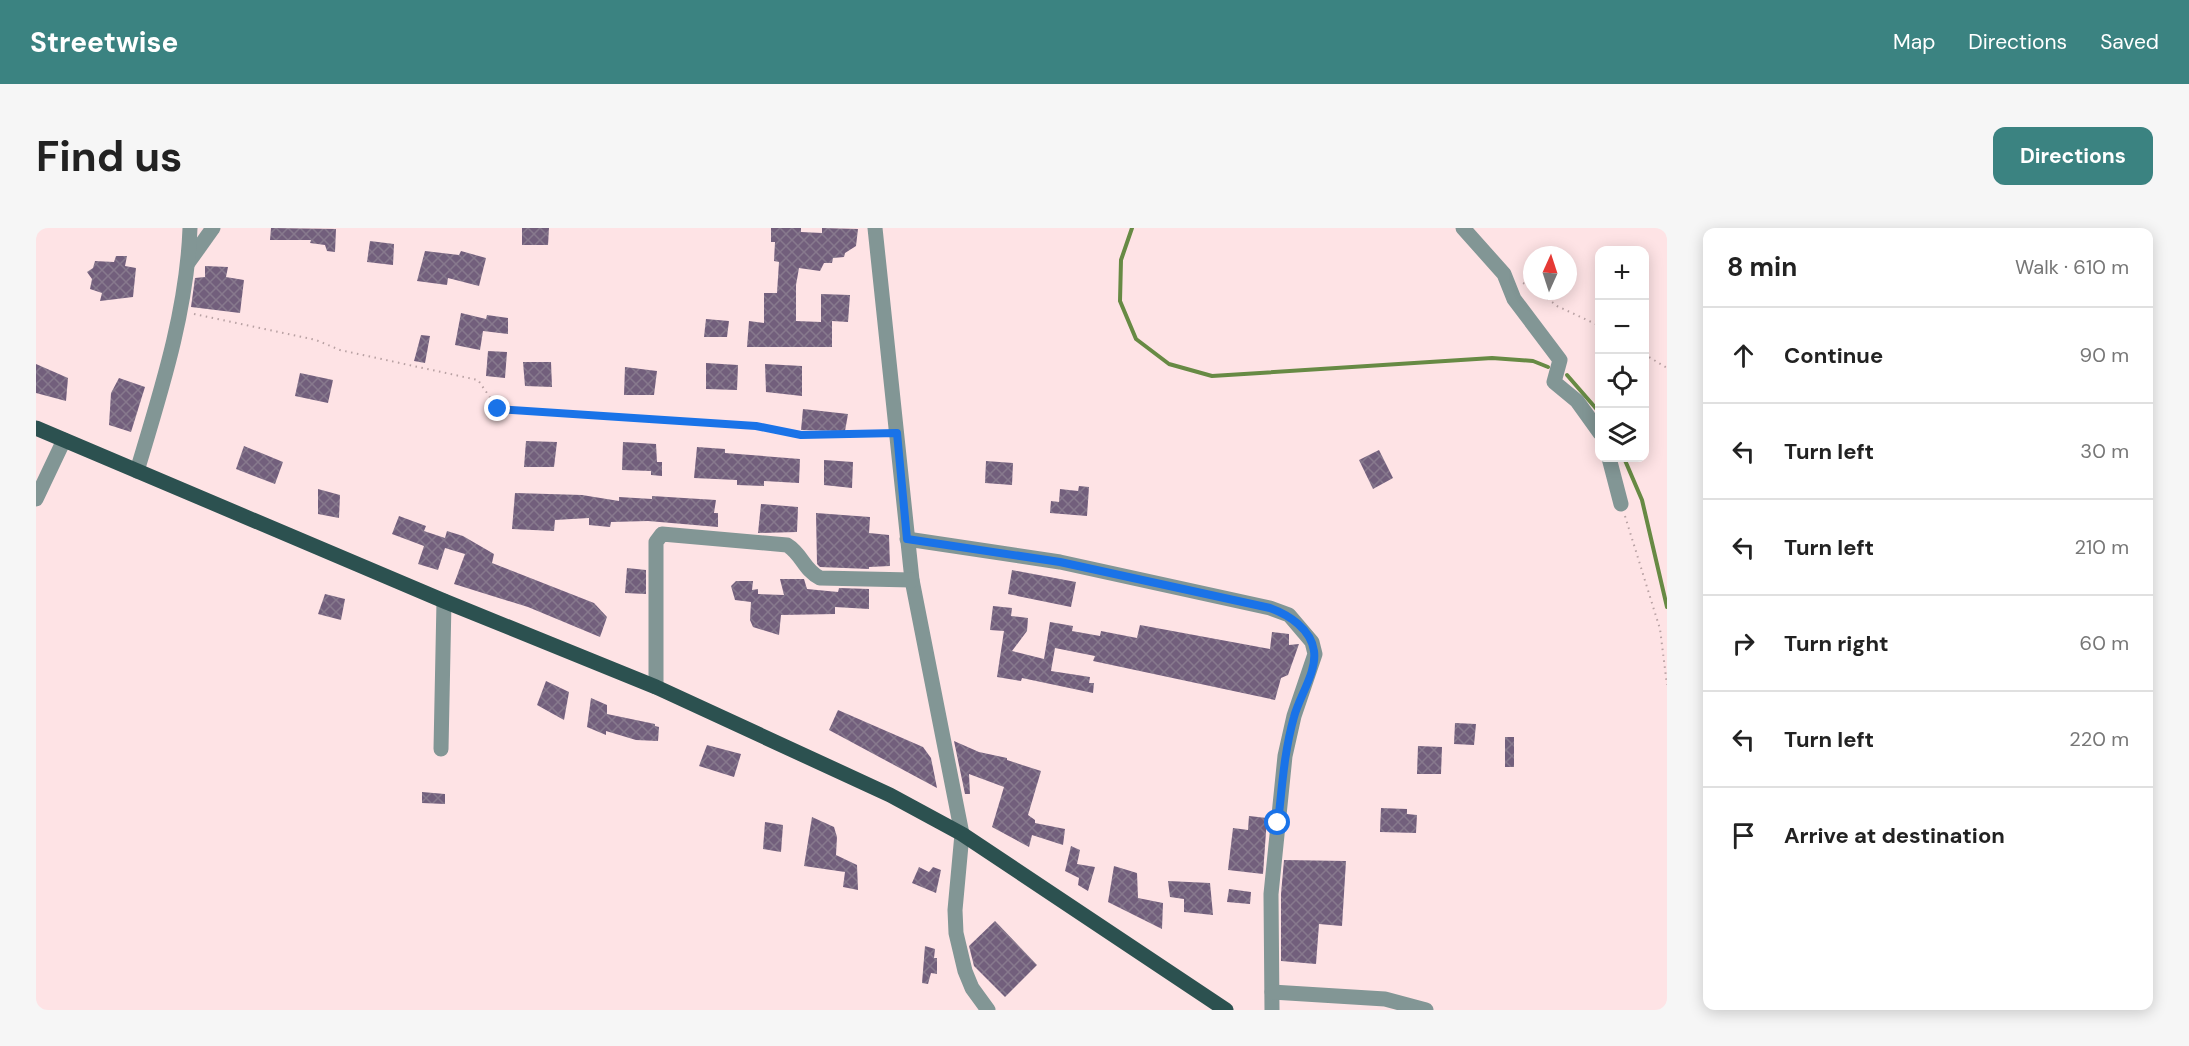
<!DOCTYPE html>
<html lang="en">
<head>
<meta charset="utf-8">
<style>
	:root { --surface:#fff; --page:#f6f6f6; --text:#222; --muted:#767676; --line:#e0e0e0; --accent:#3b8381 }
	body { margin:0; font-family:"DM Sans",sans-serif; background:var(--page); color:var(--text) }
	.controls { position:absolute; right:18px; top:18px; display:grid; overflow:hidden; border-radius:12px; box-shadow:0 3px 15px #0003 }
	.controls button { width:54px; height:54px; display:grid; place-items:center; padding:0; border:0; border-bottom:2px solid var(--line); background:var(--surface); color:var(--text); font:30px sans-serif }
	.compass { position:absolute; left:1487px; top:18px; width:54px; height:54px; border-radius:50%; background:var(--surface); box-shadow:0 3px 15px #0003; rotate:3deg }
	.stop { position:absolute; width:18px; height:18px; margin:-14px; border:4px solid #1a73e8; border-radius:50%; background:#fff }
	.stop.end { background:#1a73e8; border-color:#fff; box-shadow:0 2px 6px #0008 }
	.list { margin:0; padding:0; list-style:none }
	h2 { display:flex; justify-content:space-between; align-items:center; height:78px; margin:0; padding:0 24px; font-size:26px }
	h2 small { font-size:20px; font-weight:400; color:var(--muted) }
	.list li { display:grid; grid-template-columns:39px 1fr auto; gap:18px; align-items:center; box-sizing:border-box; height:96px; padding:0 24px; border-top:2px solid var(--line) }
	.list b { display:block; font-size:22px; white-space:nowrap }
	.list em { font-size:20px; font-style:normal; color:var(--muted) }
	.icon { flex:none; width:33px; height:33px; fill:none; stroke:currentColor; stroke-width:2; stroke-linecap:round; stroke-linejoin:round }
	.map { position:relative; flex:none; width:1631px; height:782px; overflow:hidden; border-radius:12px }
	header { display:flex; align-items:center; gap:36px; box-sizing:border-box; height:84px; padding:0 30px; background:var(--accent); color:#fff }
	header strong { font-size:28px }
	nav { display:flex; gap:33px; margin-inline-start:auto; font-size:21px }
	.intro { display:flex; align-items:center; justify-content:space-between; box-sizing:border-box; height:144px; padding:0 36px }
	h1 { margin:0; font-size:42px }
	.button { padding:15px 27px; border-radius:12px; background:var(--accent); color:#fff; font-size:21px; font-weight:700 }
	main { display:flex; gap:36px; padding:0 36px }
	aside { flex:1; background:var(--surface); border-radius:12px; box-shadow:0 3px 15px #0003 }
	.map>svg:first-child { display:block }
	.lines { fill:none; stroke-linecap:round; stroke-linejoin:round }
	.stream { stroke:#678a44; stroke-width:4 }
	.building { fill:url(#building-cross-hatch) }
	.path { stroke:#b8a1a3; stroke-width:2; stroke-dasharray:1.5 4.5; stroke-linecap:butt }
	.minor { stroke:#829695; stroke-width:15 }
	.major { stroke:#2c5150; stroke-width:15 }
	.route { stroke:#1a73e8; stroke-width:8 }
</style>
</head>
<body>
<header>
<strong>Streetwise</strong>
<nav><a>Map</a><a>Directions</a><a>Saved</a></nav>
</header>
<div class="intro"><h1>Find us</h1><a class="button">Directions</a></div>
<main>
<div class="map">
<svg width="1631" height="782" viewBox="0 0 1631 782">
	<defs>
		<pattern id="building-cross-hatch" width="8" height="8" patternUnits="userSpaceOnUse" patternTransform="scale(1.5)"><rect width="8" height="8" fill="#725f7c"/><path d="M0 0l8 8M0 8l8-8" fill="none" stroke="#87798d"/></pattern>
	</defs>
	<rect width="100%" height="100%" fill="#fee3e5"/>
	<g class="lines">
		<g class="stream">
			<polyline points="1096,0 1085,32 1084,73 1100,111 1133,136 1176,148 1456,130 1497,133 1512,139"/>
			<polyline points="1531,147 1564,185"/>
			<polyline points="1588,230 1606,272 1631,379"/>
		</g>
	</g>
	<g class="building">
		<polygon points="235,0 300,1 299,24 291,23 289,17 274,15 275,12 234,12"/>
		<polygon points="486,0 513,0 512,17 486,17"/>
		<polygon points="735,0 765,0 765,4 786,5 786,0 822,1 820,18 809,25 808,29 797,30 796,35 788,35 784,43 763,40 760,57 760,93 785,94 785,66 814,67 812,94 796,93 796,119 711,119 713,93 728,95 728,65 741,65 743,34 738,33 739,14 735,14"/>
		<polygon points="334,13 358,16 357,37 331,34"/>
		<polygon points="389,23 423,27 425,23 450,30 443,58 412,50 411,57 381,53"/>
		<polygon points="80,28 91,28 89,38 100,40 97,69 64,73 66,65 54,61 56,51 51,44 57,40 59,33 78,34"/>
		<polygon points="169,38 192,39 190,49 208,52 204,85 155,79 159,50 169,49"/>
		<polygon points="425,85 450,91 451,87 472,90 472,106 447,103 444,122 419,117"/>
		<polygon points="670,91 693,93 691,109 668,109"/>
		<polygon points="385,107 394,108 389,135 378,133"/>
		<polygon points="452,123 471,124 469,150 450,148"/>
		<polygon points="487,134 515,134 516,159 489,158"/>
		<polygon points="670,135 702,137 701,162 670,161"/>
		<polygon points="0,136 32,150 30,173 0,165"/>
		<polygon points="729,136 766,138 766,168 730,164"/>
		<polygon points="589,139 621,143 618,167 588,167"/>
		<polygon points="264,145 297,152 292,175 259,168"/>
		<polygon points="83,150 109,159 95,204 73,197 75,165"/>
		<polygon points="767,181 812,186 809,203 765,202"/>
		<polygon points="490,213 521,214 518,239 488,239"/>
		<polygon points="587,214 620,216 621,234 626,234 626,248 615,247 615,243 586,242"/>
		<polygon points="208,218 247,234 239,256 200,241"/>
		<polygon points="661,219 689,221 689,225 764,231 763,255 728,253 728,258 701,257 701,252 658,250"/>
		<polygon points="1343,222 1357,250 1337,261 1323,232"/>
		<polygon points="788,232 817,234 816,260 788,257"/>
		<polygon points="950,233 977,235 976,257 949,255"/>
		<polygon points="1043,258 1053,259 1051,288 1014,285 1015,273 1023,274 1024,261 1042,263"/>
		<polygon points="282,261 304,267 303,290 282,286"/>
		<polygon points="479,265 546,267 583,273 583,269 616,271 616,268 680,272 678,285 682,285 682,299 612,293 575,294 574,299 553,297 553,290 519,292 518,303 476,301"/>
		<polygon points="725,276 762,279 761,304 722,305"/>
		<polygon points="780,285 834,289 833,305 853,307 854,338 833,339 833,341 784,339 781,336"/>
		<polygon points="363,288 390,298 388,303 409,310 411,303 427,308 458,326 456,335 558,375 571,389 564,409 492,379 418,356 429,326 409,320 402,342 382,336 388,318 356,306"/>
		<polygon points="591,340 610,342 610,366 589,365"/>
		<polygon points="976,342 1040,354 1035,379 972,366"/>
		<polygon points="744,351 768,351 771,361 802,364 803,360 833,361 833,381 799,379 799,386 745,387 743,407 717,399 714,392 715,374 699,372 695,358 700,353 717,353 716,362 722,361 722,366 748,367"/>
		<polygon points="289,366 309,371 305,392 282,386"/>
		<polygon points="957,378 976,380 975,388 992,390 991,403 976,423 1008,431 1014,394 1037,398 1036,403 1064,408 1065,403 1101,410 1104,397 1234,421 1236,404 1253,406 1253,417 1263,416 1252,447 1245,450 1239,472 1057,433 1059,428 1019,420 1015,443 1054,449 1053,455 1058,455 1057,465 986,450 985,453 961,449 968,403 954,402"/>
		<polygon points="510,453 533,464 528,492 501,477"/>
		<polygon points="555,470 571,477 571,486 619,496 619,498 623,499 622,513 600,512 570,503 570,507 551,499"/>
		<polygon points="802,482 887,519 895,530 901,560 793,502"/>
		<polygon points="1419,495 1440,496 1438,517 1418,516"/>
		<rect x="1469" y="509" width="9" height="30"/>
		<polygon points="918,513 943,524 971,530 971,532 1005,543 992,587 999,592 999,595 1029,601 1027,617 996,607 993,619 956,599 968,559 933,546 934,566 929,566"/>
		<polygon points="671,517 705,526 698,549 663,538"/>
		<polygon points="1382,518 1406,519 1405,546 1381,546"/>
		<polygon points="386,564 409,566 409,576 386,575"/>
		<polygon points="1345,580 1371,581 1371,586 1381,587 1380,605 1344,604"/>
		<polygon points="1213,588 1231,590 1227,646 1192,642 1197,600 1212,602"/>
		<polygon points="776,589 798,599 801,609 800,627 821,637 822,662 807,659 809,644 768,638"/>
		<polygon points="729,594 747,597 745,624 727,621"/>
		<polygon points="1035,618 1044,622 1041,636 1059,639 1052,663 1042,657 1043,650 1029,643"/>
		<polygon points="1248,632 1310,633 1306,698 1283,696 1280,736 1245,733 1245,666"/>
		<polygon points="1078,638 1101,645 1102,670 1127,675 1126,701 1072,674"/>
		<polygon points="883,639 893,644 897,639 905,642 900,665 876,655"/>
		<polygon points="1132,653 1174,655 1177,687 1148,684 1148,671 1134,669"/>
		<polygon points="1193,661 1215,664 1214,676 1191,674"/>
		<polygon points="959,693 1001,737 969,769 938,738 933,718"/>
		<polygon points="889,718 899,721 898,730 901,730 901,746 895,745 892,756 886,755"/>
	</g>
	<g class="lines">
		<g class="path">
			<polyline points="1487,55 1496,59"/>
			<polyline points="1502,63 1521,78 1564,98"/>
			<polyline points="158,86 280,112 304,122 442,152 462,181 720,198 765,207 847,205"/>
			<polyline points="1608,126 1631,140"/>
			<polyline points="1589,288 1624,401 1631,457"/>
		</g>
		<g class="minor">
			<polyline points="839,0 876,352 926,606 919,682 920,705 929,743 936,760 952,782"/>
			<polyline points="1427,0 1468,46 1478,71 1524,132 1518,154 1541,173 1564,205"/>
			<polyline points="152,35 177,0"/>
			<polyline points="1573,230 1585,276"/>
			<path d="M101,243C125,163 151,83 154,0"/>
			<polyline points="0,271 28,212"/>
			<polyline points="871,311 1024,334 1234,380 1253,387 1276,414 1279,426 1258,488 1249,528 1235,666 1236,782"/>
			<path d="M620,459V314L626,306L751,317C766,326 768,342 784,350L876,352"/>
			<polyline points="405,521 408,373"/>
			<polyline points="1236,764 1349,771 1390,782"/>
		</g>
		<polyline class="major" points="0,200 408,373 620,459 854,567 926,606 1190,782"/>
	</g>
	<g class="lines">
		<path class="route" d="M462,181L720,198L765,207L861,205L871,311L1024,334L1234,380C1253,387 1275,401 1278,423C1281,444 1263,469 1258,489C1248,524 1246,560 1242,595"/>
	</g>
</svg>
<div class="controls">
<button>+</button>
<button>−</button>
<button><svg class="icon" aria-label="locate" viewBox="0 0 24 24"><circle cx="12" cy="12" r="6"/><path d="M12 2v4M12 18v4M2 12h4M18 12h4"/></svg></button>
<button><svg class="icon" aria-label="layers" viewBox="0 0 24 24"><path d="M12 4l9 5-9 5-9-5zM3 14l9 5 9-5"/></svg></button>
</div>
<svg class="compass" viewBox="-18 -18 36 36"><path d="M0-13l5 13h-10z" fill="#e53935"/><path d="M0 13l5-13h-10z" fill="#767676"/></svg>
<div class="stop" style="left:1242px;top:595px"></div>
<div class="stop end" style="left:462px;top:181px"></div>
</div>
<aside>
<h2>8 min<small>Walk · 610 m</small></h2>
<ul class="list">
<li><svg class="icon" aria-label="ahead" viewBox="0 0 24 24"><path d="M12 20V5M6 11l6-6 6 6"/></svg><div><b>Continue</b></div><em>90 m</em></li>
<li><svg class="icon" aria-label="left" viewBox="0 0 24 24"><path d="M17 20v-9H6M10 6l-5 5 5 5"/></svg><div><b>Turn left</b></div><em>30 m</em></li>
<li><svg class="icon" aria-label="left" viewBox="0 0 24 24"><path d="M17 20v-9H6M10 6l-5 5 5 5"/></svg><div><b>Turn left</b></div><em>210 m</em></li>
<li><svg class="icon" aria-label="right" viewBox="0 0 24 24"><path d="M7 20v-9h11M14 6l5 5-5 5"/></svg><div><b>Turn right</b></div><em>60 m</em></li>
<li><svg class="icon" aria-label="left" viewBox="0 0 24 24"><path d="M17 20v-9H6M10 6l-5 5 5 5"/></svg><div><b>Turn left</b></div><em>220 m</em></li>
<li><svg class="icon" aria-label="arrive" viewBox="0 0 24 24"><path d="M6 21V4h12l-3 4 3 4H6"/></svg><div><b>Arrive at destination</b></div></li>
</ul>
</aside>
</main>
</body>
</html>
